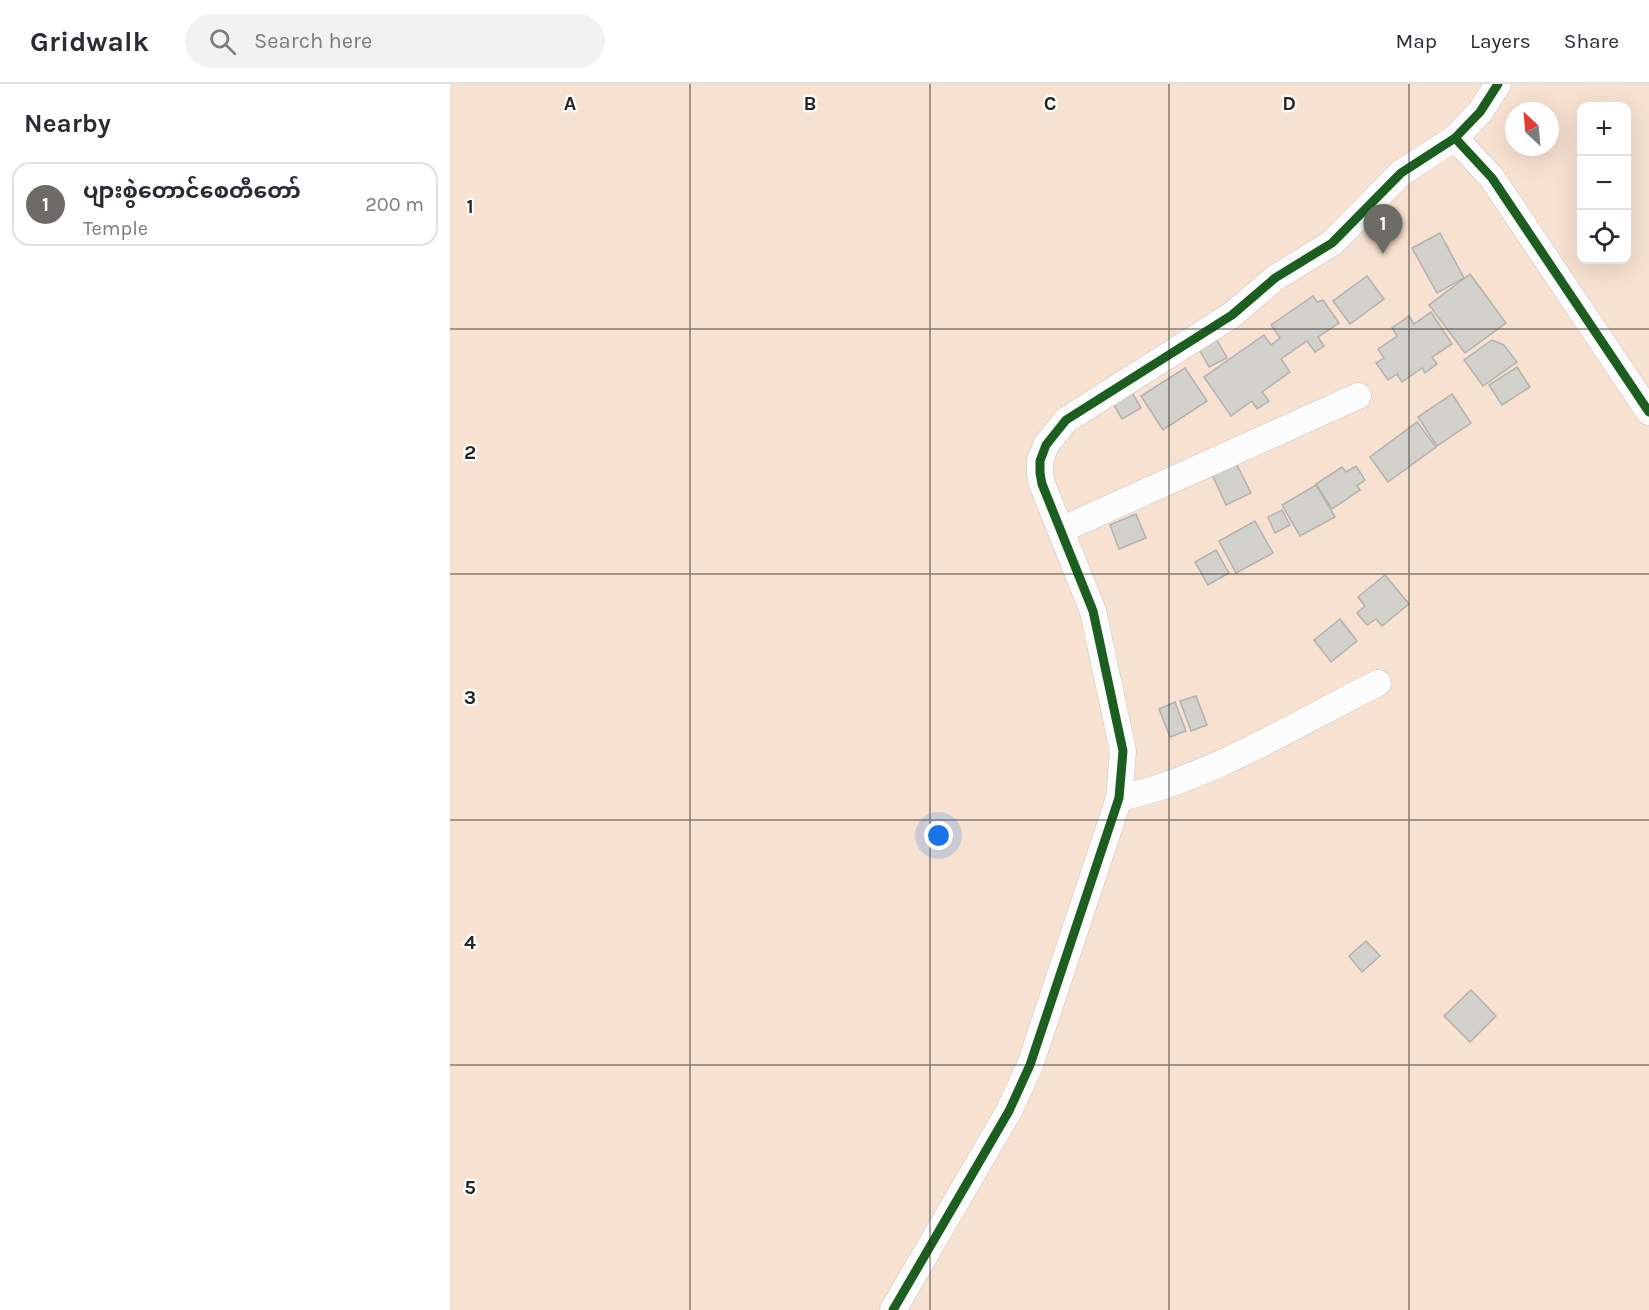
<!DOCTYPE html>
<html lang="en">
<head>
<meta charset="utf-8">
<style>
	:root { --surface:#fff; --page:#f2f2f3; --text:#2b2b33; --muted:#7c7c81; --line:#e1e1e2; --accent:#6d6b66 }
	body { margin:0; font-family:Karla,"Noto Sans Myanmar",sans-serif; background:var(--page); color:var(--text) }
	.controls { position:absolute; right:18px; top:18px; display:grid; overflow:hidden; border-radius:12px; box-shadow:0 6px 24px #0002 }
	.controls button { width:54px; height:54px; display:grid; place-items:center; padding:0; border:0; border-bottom:2px solid var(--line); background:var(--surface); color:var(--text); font:30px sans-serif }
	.compass { position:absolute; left:1055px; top:18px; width:54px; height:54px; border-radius:50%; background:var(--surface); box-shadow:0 6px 24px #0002; rotate:334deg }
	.you { position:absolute; left:489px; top:752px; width:21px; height:21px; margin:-15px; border:4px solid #fff; border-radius:50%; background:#1a73e8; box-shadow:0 0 0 9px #1a73e833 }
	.badge { display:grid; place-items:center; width:39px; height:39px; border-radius:50%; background:var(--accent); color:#fff; font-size:20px; font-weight:700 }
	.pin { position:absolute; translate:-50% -50px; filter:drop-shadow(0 2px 3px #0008) }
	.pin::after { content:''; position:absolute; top:32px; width:21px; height:18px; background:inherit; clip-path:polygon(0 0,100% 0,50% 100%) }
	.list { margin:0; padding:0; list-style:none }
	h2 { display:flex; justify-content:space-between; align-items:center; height:78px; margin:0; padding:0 24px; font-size:26px }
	h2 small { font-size:20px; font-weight:400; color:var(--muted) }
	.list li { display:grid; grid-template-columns:39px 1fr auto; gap:18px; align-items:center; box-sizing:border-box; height:84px; margin:0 12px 12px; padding:0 12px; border:2px solid var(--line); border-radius:18px }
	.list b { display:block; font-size:22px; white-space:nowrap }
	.list p { margin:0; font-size:20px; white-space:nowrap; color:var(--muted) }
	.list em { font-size:20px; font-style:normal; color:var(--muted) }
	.icon { flex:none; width:33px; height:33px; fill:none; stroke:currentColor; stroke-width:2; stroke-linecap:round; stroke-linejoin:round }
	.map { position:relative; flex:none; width:1199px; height:1226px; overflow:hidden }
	header { display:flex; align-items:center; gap:36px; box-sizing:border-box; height:84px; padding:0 30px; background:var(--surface); border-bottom:2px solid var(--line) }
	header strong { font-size:28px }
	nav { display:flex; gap:33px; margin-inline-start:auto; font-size:21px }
	.search { width:420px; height:54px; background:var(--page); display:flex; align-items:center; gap:15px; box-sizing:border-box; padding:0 21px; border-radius:33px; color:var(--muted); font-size:22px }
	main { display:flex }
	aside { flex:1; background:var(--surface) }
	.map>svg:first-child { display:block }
	.green { fill:#f7e1d1; fill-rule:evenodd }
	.building { fill:#d3d1cc; stroke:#b4b2ad; stroke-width:1.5 }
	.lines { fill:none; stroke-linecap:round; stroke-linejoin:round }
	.minor-casing { stroke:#c8c7c2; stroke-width:27 }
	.minor { stroke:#fdfcfc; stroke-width:26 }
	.cycleway-casing { stroke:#fff; stroke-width:13 }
	.cycleway { stroke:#1b5e20; stroke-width:9 }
	.grid { fill:none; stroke:#262520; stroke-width:1.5; stroke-opacity:0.55 }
	.grid-label { font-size:20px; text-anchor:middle; font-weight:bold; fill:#262520; stroke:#fff; stroke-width:4.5; stroke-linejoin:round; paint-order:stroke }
</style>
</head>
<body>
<header>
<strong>Gridwalk</strong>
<div class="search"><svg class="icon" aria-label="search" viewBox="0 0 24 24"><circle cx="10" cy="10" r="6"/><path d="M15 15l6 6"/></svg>Search here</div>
<nav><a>Map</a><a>Layers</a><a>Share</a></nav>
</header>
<main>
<aside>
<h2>Nearby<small></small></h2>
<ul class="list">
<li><span class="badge">1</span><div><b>ပျားစွဲတောင်စေတီတော်</b><p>Temple</p></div><em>200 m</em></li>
</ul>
</aside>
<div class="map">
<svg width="1199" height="1226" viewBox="0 0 1199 1226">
	<rect width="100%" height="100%" fill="#f0eee8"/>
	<path class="green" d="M0,0H1199V1226H0ZM1132,22H1176V176H1132ZM1064,27H1100V63H1064Z"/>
	<g class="building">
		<polygon points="990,149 1014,194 987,209 962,164"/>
		<polygon points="1020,190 1056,239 1015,269 979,221"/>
		<polygon points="917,192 934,215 900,240 883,217"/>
		<polygon points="863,212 867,218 873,216 889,239 868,253 874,262 865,268 857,257 831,275 840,288 812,308 819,317 807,325 802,317 781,332 754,293 814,251 821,261 830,254 821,241"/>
		<polygon points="981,228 1002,260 982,273 987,280 975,289 972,284 952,298 947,290 938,296 926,279 934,274 928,265 947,252 942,244 959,232 964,240"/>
		<polygon points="767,256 777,274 759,283 749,265"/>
		<polygon points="1042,256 1054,261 1067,278 1033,302 1014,276"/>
		<polygon points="1067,283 1080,303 1052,321 1039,301"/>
		<polygon points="735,284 757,317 713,346 691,312"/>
		<polygon points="680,305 691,324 672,335 661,316"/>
		<polygon points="1002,310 1021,339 987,362 968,333"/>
		<polygon points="967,338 986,363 938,398 920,373"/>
		<polygon points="785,377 801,409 776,421 761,388"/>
		<polygon points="906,382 915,396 907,402 910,406 882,425 866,400 892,383 896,388"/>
		<polygon points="866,401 885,433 850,452 832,421"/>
		<polygon points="832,426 840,441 825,449 818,433"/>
		<polygon points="686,430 696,454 669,465 660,441"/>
		<polygon points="805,437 823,469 786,489 769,457"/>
		<polygon points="766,466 779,489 758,501 745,478"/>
		<polygon points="935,491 959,520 932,542 926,535 917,541 907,529 915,522 908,513"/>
		<polygon points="890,535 907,557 881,578 864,556"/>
		<polygon points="746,612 757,641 741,647 730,617"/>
		<polygon points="725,618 736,647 720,653 709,625"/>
		<polygon points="916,857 930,872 912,888 899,872"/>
		<polygon points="1021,906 1046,932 1020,958 994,932"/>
	</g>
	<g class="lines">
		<defs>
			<g id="minor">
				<polyline points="1005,54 1042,94 1199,328"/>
				<polyline points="611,446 908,312"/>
				<path d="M669,714C757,696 848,639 928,599"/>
				<polyline points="443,1226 559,1027 580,981 669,714 673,667 643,527 592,400 590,389 590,377 596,361 616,336 782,231 825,194 882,159 951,89 1005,54 1030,28 1048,0"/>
			</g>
		</defs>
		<use href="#minor" class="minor-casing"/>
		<use href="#minor" class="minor"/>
		<defs>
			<g id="cycleway">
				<polyline points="1005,54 1042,94 1199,328"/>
				<polyline points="443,1226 559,1027 580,981 669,714 673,667 643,527 592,400 590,389 590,377 596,361 616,336 782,231 825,194 882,159 951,89 1005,54 1030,28 1048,0"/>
			</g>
		</defs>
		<use href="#cycleway" class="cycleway-casing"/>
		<use href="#cycleway" class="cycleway"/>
	</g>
	<path class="grid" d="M240,0V1226M480,0V1226M719,0V1226M959,0V1226M0,245H1199M0,490H1199M0,736H1199M0,981H1199"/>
	<g class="grid-label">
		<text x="120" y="26">A</text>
		<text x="360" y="26">B</text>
		<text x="600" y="26">C</text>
		<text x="839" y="26">D</text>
		<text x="20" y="129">1</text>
		<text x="20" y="375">2</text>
		<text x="20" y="620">3</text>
		<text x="20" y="865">4</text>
		<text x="20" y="1110">5</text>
	</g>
</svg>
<div class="controls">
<button>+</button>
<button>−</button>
<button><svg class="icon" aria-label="locate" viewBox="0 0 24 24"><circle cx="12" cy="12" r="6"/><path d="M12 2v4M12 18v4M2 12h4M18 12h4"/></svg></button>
</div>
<svg class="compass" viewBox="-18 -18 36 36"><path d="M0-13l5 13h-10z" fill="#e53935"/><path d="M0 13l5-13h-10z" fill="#7c7c81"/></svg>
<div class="you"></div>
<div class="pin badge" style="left:933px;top:170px">1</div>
</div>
</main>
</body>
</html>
